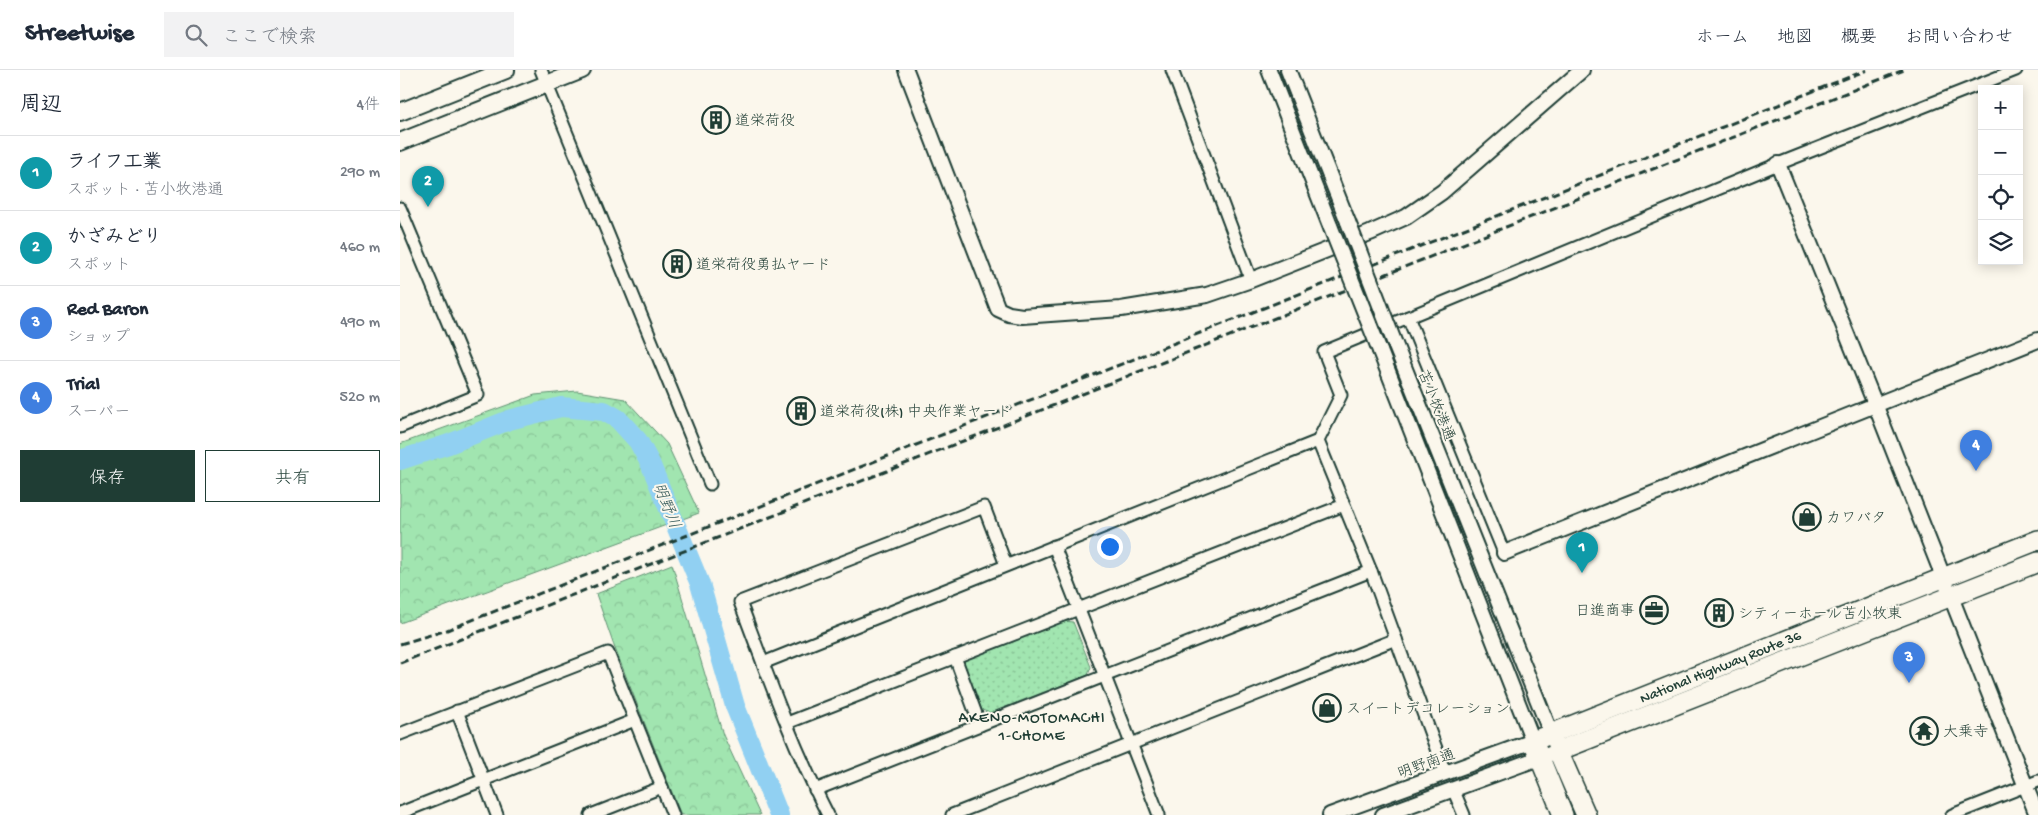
<!DOCTYPE html>
<html lang="ja">
<head>
<meta charset="utf-8">
<style>
	:root { --surface:#fff; --page:#f2f2f3; --text:#1f2937; --muted:#747a83; --line:#e0e1e3; --accent:#1f3d34 }
	body { margin:0; font-family:"Gochi Hand","Klee One",sans-serif; background:var(--page); color:var(--text) }
	.controls { position:absolute; right:15px; top:15px; display:grid; overflow:hidden; border-radius:0px; box-shadow:0 2px 12px #0003 }
	.controls button { width:45px; height:45px; display:grid; place-items:center; padding:0; border:0; border-bottom:1px solid var(--line); background:var(--surface); color:var(--text); font:25px sans-serif }
	.you { position:absolute; left:709px; top:476px; width:18px; height:18px; margin:-12px; border:4px solid #fff; border-radius:50%; background:#1a73e8; box-shadow:0 0 0 8px #1a73e833 }
	.badge { display:grid; place-items:center; width:32px; height:32px; border-radius:50%; background:var(--accent); color:#fff; font-size:16px; font-weight:700 }
	.pin { position:absolute; translate:-50% -41px; filter:drop-shadow(0 1px 2px #0008) }
	.pin::after { content:''; position:absolute; top:26px; width:18px; height:15px; background:inherit; clip-path:polygon(0 0,100% 0,50% 100%) }
	.list { margin:0; padding:0; list-style:none }
	h2 { display:flex; justify-content:space-between; align-items:center; height:65px; margin:0; padding:0 20px; font-size:21px }
	h2 small { font-size:16px; font-weight:400; color:var(--muted) }
	.list li { display:grid; grid-template-columns:32px 1fr auto; gap:15px; align-items:center; box-sizing:border-box; height:75px; padding:0 20px; border-top:1px solid var(--line) }
	.list b { display:block; font-size:19px; white-space:nowrap }
	.list p { margin:0; font-size:16px; white-space:nowrap; color:var(--muted) }
	.list em { font-size:16px; font-style:normal; color:var(--muted) }
	.actions { display:flex; gap:10px; padding:15px 20px }
	.actions a { flex:1; padding:11px 0; border:1px solid var(--accent); border-radius:0px; text-align:center; font-size:18px; color:var(--accent) }
	.actions .main { background:var(--accent); color:#fff }
	.icon { flex:none; width:28px; height:28px; fill:none; stroke:currentColor; stroke-width:2; stroke-linecap:round; stroke-linejoin:round }
	.map { position:relative; flex:none; width:1638px; height:745px; overflow:hidden }
	header { display:flex; align-items:center; gap:30px; box-sizing:border-box; height:70px; padding:0 25px; background:var(--surface); border-bottom:1px solid var(--line) }
	header strong { font-size:24px }
	nav { display:flex; gap:28px; margin-inline-start:auto; font-size:18px }
	.search { width:350px; height:45px; background:var(--page); display:flex; align-items:center; gap:12px; box-sizing:border-box; padding:0 18px; border-radius:0px; color:var(--muted); font-size:19px }
	main { display:flex }
	aside { flex:1; background:var(--surface) }
	.map>svg:first-child { display:block }
	.forest { fill:url(#forest-crowns); stroke:#609172 }
	.park { fill:url(#park-dots); stroke:#609172 }
	.lines { fill:none; stroke-linecap:round; stroke-linejoin:round }
	.river { stroke:#91d0f2; stroke-width:20 }
	.minor-casing { stroke:#1f3d34; stroke-width:15 }
	.tertiary-casing { stroke:#1f3d34; stroke-width:18 }
	.secondary-casing { stroke:#1f3d34; stroke-width:20 }
	.trunk-casing { stroke:#1f3d34; stroke-width:22 }
	.minor { stroke:#fbf7ec; stroke-width:11 }
	.tertiary { stroke:#fbf7ec; stroke-width:14 }
	.secondary { stroke:#fbf7ec; stroke-width:16 }
	.trunk { stroke:#fbf7ec; stroke-width:19 }
	.rail { stroke:#1f3d34; stroke-width:3; stroke-dasharray:8 4; stroke-linecap:butt }
	.tertiary-bridge-casing { stroke:#1f3d34; stroke-width:18; stroke-linecap:butt }
	.tertiary-bridge { stroke:#fbf7ec; stroke-width:14 }
	.labels { text-anchor:middle; stroke-width:4; stroke-linejoin:round; paint-order:stroke }
	.poi-label { font-size:15px; fill:#1f3d34; stroke:#fbf7ec; text-anchor:start }
	.street-label { font-size:15px; fill:#1f3d34; stroke:#fbf7ec }
	.water-label { font-size:16px; font-style:italic; fill:#365a5a; stroke:#fbf7ec }
	.neighbourhood-label { font-size:16px; letter-spacing:1px; fill:#1f3d34; stroke:#fbf7ec }
</style>
</head>
<body>
<header>
<strong>Streetwise</strong>
<div class="search"><svg class="icon" aria-label="search" viewBox="0 0 24 24"><circle cx="10" cy="10" r="6"/><path d="M15 15l6 6"/></svg>ここで検索</div>
<nav><a>ホーム</a><a>地図</a><a>概要</a><a>お問い合わせ</a></nav>
</header>
<main>
<aside>
<h2>周辺<small>4件</small></h2>
<ul class="list">
<li><span class="badge" style="background:#0f9aa8">1</span><div><b>ライフ工業</b><p>スポット · 苫小牧港通</p></div><em>290 m</em></li>
<li><span class="badge" style="background:#0f9aa8">2</span><div><b>かざみどり</b><p>スポット</p></div><em>460 m</em></li>
<li><span class="badge" style="background:#3f7fe0">3</span><div><b>Red Baron</b><p>ショップ</p></div><em>490 m</em></li>
<li><span class="badge" style="background:#3f7fe0">4</span><div><b>Trial</b><p>スーパー</p></div><em>520 m</em></li>
</ul>
<div class="actions"><a class="main">保存</a><a>共有</a></div>
</aside>
<div class="map">
<svg width="1638" height="745" viewBox="0 0 1638 745">
	<defs>
		<pattern id="forest-crowns" width="20" height="18" patternUnits="userSpaceOnUse" patternTransform="scale(1.25)"><rect width="20" height="18" fill="#a1e5b0"/><path d="M2 6a3 3 0 1 1 6 0M12 15a3 3 0 1 1 6 0" fill="none" stroke="#8ac598"/></pattern>
		<pattern id="park-dots" width="8" height="8" patternUnits="userSpaceOnUse" patternTransform="scale(1.25)"><rect width="8" height="8" fill="#a1e5b0"/><path d="M2 2h.1M6 6h.1" fill="none" stroke="#8ac598" stroke-width="1.8" stroke-linecap="round"/></pattern>
	</defs>
	<rect width="100%" height="100%" fill="#fbf7ec"/>
	<filter id="ink" filterUnits="userSpaceOnUse"><feTurbulence type="fractalNoise" baseFrequency=".02" numOctaves="2"/><feDisplacementMap in="SourceGraphic" scale="10" xChannelSelector="R" yChannelSelector="G"/><feConvolveMatrix kernelMatrix="1 2 1 2 8 2 1 2 1" color-interpolation-filters="sRGB"/></filter>
	<g filter="url(#ink)">
		<g class="forest">
			<polygon points="177,321 225,329 267,374 299,443 0,553 0,374 135,325"/>
			<polygon points="272,494 323,665 360,745 281,745 214,576 196,524"/>
		</g>
		<polygon class="park" points="665,551 673,552 691,597 688,605 590,643 582,640 563,594 565,588"/>
		<g class="lines">
			<polyline class="river" points="0,390 49,374 109,350 161,337 204,341 218,349 238,371 250,393 300,514 335,636 379,745"/>
			<defs>
				<g id="minor">
					<polyline points="141,0 310,414"/>
					<polyline points="772,0 851,210"/>
					<polyline points="0,138 78,325 0,357"/>
					<polyline points="1008,247 1104,483"/>
					<polyline points="918,371 971,501 1045,703"/>
					<polyline points="654,476 759,745"/>
					<polyline points="555,587 580,655"/>
					<polyline points="363,593 918,371 941,325 924,282 1378,94 1616,0"/>
					<polyline points="57,641 97,745"/>
					<polyline points="387,653 944,435"/>
					<polyline points="0,664 208,583 273,745"/>
					<polyline points="1053,719 1064,745"/>
					<polyline points="415,720 971,501"/>
					<polyline points="0,743 235,650"/>
					<polyline points="191,745 262,717"/>
					<path d="M428,745C393,677 367,604 340,532L584,437L606,495"/>
					<polyline points="552,745 996,569"/>
					<polyline points="1552,745 1638,711"/>
				</g>
				<g id="tertiary">
					<polyline points="506,0 598,239 609,244 622,246 721,239 807,225 851,210 970,163 1006,147 1042,122 1182,0"/>
					<polyline points="869,0 931,158"/>
					<polyline points="888,0 948,152"/>
					<polyline points="1378,94 1475,334 1637,745"/>
					<polyline points="1104,483 1638,270"/>
					<polyline points="930,745 1133,671 980,281"/>
					<polyline points="983,745 1158,681 995,274"/>
				</g>
				<g id="secondary">
					<polyline points="0,42 106,0"/>
					<polyline points="0,72 182,0"/>
				</g>
				<g id="trunk">
					<polyline points="1163,745 1133,671 1638,470"/>
					<polyline points="1186,745 1158,681 1638,492"/>
				</g>
			</defs>
			<use href="#minor" class="minor-casing"/>
			<use href="#tertiary" class="tertiary-casing"/>
			<use href="#secondary" class="secondary-casing"/>
			<use href="#trunk" class="trunk-casing"/>
			<use href="#minor" class="minor"/>
			<use href="#tertiary" class="tertiary"/>
			<use href="#secondary" class="secondary"/>
			<use href="#trunk" class="trunk"/>
			<g class="rail">
				<polyline points="0,574 47,560 1467,0"/>
				<polyline points="0,593 1504,0"/>
			</g>
			<defs>
				<g id="tertiary-bridge">
					<polyline points="948,152 995,274"/>
					<polyline points="931,158 980,281"/>
				</g>
			</defs>
			<use href="#tertiary-bridge" class="tertiary-bridge-casing"/>
			<use href="#tertiary-bridge" class="tertiary-bridge"/>
		</g>
	</g>
	<defs>
		<symbol id="building-ring" viewBox="-11 -11 22 22"><circle r="9.5" fill="#fbf7ec" stroke="#1f3d34" stroke-width="1.5"/><path d="M-4-6H4V6H1V3H-1V6H-4ZM-2.5-4.3h1.7v1.8h-1.7ZM.8-4.3h1.7v1.8H.8ZM-2.5-1h1.7V.8h-1.7ZM.8-1h1.7V.8H.8Z" fill="#1f3d34"/></symbol>
		<symbol id="shop-ring" viewBox="-11 -11 22 22"><circle r="9.5" fill="#fbf7ec" stroke="#1f3d34" stroke-width="1.5"/><path d="M-5-2.5h2.3a2.7 3.5 0 0 1 5.4 0H5L5.5 6h-11ZM-1.5-2.5h3a1.5 2.3 0 0 0-3 0Z" fill="#1f3d34"/></symbol>
		<symbol id="office-ring" viewBox="-11 -11 22 22"><circle r="9.5" fill="#fbf7ec" stroke="#1f3d34" stroke-width="1.5"/><path d="M-6-3h4V-5.5h4V-3h4V5H-6ZM-1-4.5V-3h2v-1.5ZM-6 0V1H6V0Z" fill="#1f3d34"/></symbol>
		<symbol id="temple-ring" viewBox="-11 -11 22 22"><circle r="9.5" fill="#fbf7ec" stroke="#1f3d34" stroke-width="1.5"/><path d="M0-6L5-2H3V0L6.5 2.5H4V6H1.5V3h-3V6H-4V2.5H-6.5L-3 0V-2H-5Z" fill="#1f3d34"/></symbol>
	</defs>
	<g fill-rule="evenodd">
		<use href="#building-ring" x="300" y="34" width="32" height="32"/>
		<use href="#building-ring" x="261" y="178" width="32" height="32"/>
		<use href="#building-ring" x="385" y="325" width="32" height="32"/>
		<use href="#shop-ring" x="1391" y="431" width="32" height="32"/>
		<use href="#office-ring" x="1238" y="524" width="32" height="32"/>
		<use href="#building-ring" x="1303" y="527" width="32" height="32"/>
		<use href="#shop-ring" x="911" y="622" width="32" height="32"/>
		<use href="#temple-ring" x="1508" y="645" width="32" height="32"/>
	</g>
	<g class="labels">
		<g class="poi-label">
			<text x="335" y="55">道栄荷役</text>
			<text x="296" y="199">道栄荷役勇払ヤード</text>
			<text x="420" y="346">道栄荷役(株) 中央作業ヤード</text>
			<text x="1426" y="452">カワバタ</text>
			<text x="1235" y="545" text-anchor="end">日進商事</text>
			<text x="1338" y="548">シティーホール苫小牧東</text>
			<text x="946" y="643">スイートデコレーション</text>
			<text x="1543" y="666">大乗寺</text>
		</g>
		<g class="street-label">
			<text transform="translate(1037 335) rotate(68)" y="5">苫小牧港通</text>
			<text transform="translate(1320 596) rotate(-22)" y="5">National Highway Route 36</text>
			<text transform="translate(1026 693) rotate(-20)" y="5">明野南通</text>
		</g>
		<g class="water-label">
			<text transform="translate(268 435) rotate(68)" y="6">明野川</text>
		</g>
		<g class="neighbourhood-label">
			<text x="632" y="652">AKENO-MOTOMACHI<tspan x="632" dy="18">1-CHOME</tspan></text>
		</g>
	</g>
</svg>
<div class="controls">
<button>+</button>
<button>−</button>
<button><svg class="icon" aria-label="locate" viewBox="0 0 24 24"><circle cx="12" cy="12" r="6"/><path d="M12 2v4M12 18v4M2 12h4M18 12h4"/></svg></button>
<button><svg class="icon" aria-label="layers" viewBox="0 0 24 24"><path d="M12 4l9 5-9 5-9-5zM3 14l9 5 9-5"/></svg></button>
</div>
<div class="you"></div>
<div class="pin badge" style="left:1182px;top:503px;background:#0f9aa8">1</div>
<div class="pin badge" style="left:28px;top:137px;background:#0f9aa8">2</div>
<div class="pin badge" style="left:1509px;top:613px;background:#3f7fe0">3</div>
<div class="pin badge" style="left:1576px;top:401px;background:#3f7fe0">4</div>
</div>
</main>
</body>
</html>
